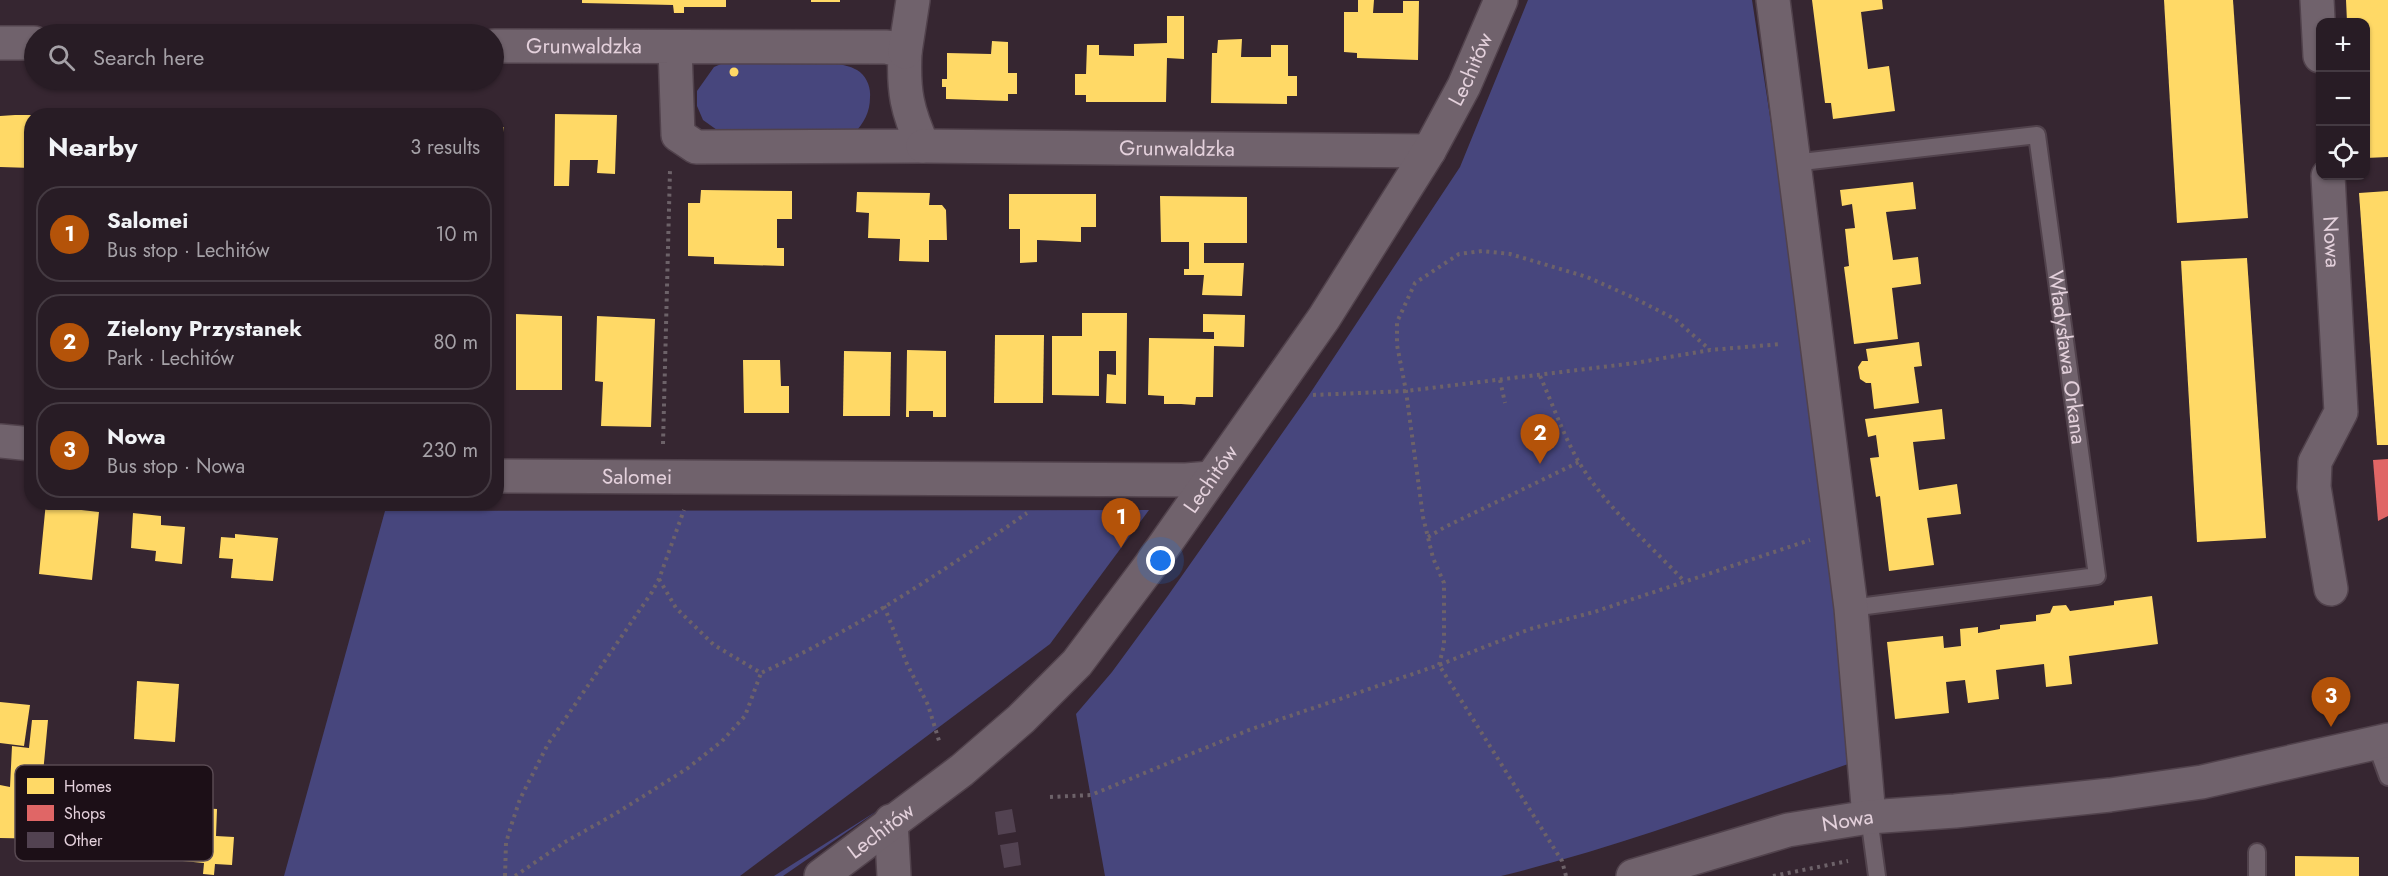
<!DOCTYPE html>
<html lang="en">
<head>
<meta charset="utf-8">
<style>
	:root { --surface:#281c25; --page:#342932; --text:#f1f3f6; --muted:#a5a1a7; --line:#443a42; --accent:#b45309 }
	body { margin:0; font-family:Jost,sans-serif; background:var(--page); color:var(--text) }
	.controls { position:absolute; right:18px; top:18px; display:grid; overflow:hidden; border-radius:12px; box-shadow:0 2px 4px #0004 }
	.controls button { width:54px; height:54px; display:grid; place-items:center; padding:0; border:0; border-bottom:2px solid var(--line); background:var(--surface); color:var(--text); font:30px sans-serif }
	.you { position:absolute; left:1161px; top:561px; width:21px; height:21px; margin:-15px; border:4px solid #fff; border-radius:50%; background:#1a73e8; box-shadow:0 0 0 9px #1a73e833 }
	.badge { display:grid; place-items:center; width:39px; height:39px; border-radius:50%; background:var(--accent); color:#fff; font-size:20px; font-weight:700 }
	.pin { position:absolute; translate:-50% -50px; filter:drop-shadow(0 2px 3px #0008) }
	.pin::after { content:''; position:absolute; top:32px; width:21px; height:18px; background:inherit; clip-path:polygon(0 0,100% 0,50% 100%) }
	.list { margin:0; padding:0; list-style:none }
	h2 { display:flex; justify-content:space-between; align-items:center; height:78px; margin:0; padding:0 24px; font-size:26px }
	h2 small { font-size:20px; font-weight:400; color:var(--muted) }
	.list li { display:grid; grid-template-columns:39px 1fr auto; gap:18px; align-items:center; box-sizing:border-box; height:96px; margin:0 12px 12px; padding:0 12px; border:2px solid var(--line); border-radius:24px }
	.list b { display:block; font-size:22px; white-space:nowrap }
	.list p { margin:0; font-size:20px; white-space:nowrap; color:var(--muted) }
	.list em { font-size:20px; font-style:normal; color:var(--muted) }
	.icon { flex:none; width:33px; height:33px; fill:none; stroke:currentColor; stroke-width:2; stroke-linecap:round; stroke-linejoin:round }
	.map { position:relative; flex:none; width:2388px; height:876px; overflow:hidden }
	.search { position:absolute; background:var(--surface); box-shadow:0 2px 4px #0004; left:24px; top:24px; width:480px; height:66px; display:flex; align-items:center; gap:15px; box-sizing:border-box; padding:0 21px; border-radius:33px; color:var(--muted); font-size:22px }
	.panel { position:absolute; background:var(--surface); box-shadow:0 2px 4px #0004; left:24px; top:108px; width:480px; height:402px; border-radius:24px }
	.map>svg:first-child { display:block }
	.green { fill:#47467d }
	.homes { fill:#ffd966 }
	.shops { fill:#e06666 }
	.building { fill:#524251 }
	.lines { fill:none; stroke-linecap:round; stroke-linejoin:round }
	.service-casing { stroke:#51424c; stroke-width:20 }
	.minor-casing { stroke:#51424c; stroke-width:36 }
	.tertiary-casing { stroke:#51424c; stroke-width:36 }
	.path { stroke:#6d6269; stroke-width:4; stroke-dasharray:3 4.5; stroke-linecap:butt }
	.service { stroke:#70626c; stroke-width:16 }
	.minor { stroke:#70626c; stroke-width:33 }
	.tertiary { stroke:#70626c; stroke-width:33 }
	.labels { text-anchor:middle; stroke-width:6; stroke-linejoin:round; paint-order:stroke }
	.street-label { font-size:21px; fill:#e4d1dc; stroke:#1c0f17 }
	.key { fill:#1c0f17; stroke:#584952; stroke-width:1.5 }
	.key-label { font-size:16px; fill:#e4d1dc }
</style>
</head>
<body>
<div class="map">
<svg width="2388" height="876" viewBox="0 0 2388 876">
	<rect width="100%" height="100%" fill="#362631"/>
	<g class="green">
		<path d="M1528,0H1752L1805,343L1829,533L1851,763C1735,803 1620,847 1501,876H1105L1076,714L1112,672L1167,597L1309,395L1460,167Z"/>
		<path d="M728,61C757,61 835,56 857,70C866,75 871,87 870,97C870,113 864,122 854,134L724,135L703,120L697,106V91L714,67Z"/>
		<polygon points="1149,510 1050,644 740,876 284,876 385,511"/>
		<polygon points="880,809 783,876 774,876"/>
	</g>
	<g class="homes">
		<polygon points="582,0 726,0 726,7 684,7 684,13 674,13 673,5 582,3"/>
		<rect x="811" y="0" width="29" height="2"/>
		<polygon points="1358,0 1374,0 1373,13 1403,13 1403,1 1419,1 1418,60 1357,58 1357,53 1344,52 1344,12 1358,12"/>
		<polygon points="1812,0 1882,0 1883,9 1861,12 1868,69 1889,66 1895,111 1833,119 1831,103 1825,103"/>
		<polygon points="2164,0 2233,0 2248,218 2177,223"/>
		<polygon points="2346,0 2388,0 2388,157 2366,158 2366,22 2347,22"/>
		<polygon points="1167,16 1184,16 1184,59 1167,58 1166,102 1086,102 1086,95 1075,95 1075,74 1086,74 1087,45 1099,45 1099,55 1134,56 1134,44 1167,43"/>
		<polygon points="1242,39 1241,57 1271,57 1271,45 1288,45 1288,76 1297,76 1297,96 1287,96 1287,104 1211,103 1212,53 1217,53 1218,40"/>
		<polygon points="992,41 1008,42 1008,73 1017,73 1017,94 1008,94 1008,101 946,99 946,87 942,87 942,79 947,79 947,53 991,54"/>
		<circle cx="734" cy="72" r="4.5"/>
		<polygon points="393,110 475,112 474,116 393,116"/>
		<polygon points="249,111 266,111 266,116 183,116 183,112"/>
		<rect x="289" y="111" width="28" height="5"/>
		<polygon points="555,114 617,115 615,174 597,173 598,160 570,160 569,186 554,186"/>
		<polygon points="15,115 32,115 32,168 0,167 0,116"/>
		<polygon points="496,127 504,127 503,190 496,190"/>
		<polygon points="1913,182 1916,209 1886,212 1893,260 1918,257 1921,284 1892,288 1898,339 1854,344 1844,267 1849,266 1845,229 1855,228 1852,204 1842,206 1840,190"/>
		<polygon points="701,190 792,191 792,219 777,219 777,248 784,248 784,266 714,264 714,257 688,256 688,203 700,203"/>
		<polygon points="2388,191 2388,445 2377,445 2359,193"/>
		<polygon points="857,192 930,193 929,205 942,205 946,210 947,240 929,240 929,262 899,261 900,239 868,238 869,213 856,212"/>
		<polygon points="1009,194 1096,194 1096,227 1081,227 1081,242 1037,240 1037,262 1020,263 1020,229 1009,229"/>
		<polygon points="1160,196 1247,197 1247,243 1204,243 1204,263 1244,263 1242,296 1202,295 1204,275 1184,275 1184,269 1189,269 1189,242 1161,242"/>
		<polygon points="2247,258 2266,538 2197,542 2181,261"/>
		<polygon points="1082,313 1127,313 1126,404 1106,403 1107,374 1116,375 1116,351 1099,351 1099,396 1052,395 1052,336 1082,336"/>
		<polygon points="516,314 562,316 562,390 516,390"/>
		<polygon points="1203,314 1245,315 1244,347 1214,346 1213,397 1196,397 1195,405 1181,404 1164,404 1164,396 1148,395 1149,338 1214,339 1214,332 1203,332"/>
		<polygon points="597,316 655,319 651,427 601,426 603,382 595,381"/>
		<polygon points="995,335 1044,335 1043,403 994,403"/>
		<polygon points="1919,342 1922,366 1914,367 1919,403 1874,409 1871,383 1866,383 1860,379 1858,367 1862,361 1868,361 1866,349"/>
		<polygon points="907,350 946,351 946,417 933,417 933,411 909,411 909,417 906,417"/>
		<polygon points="844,351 891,352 890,416 843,416"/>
		<polygon points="743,360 780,360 781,386 789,386 789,413 744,413"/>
		<polygon points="1942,409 1945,439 1913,442 1919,490 1957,484 1961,514 1927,518 1934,565 1889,571 1880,496 1876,497 1870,458 1879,457 1876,435 1868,437 1865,419"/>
		<polygon points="46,502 64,502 64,508 99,512 92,580 39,574"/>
		<polygon points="133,513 161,516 161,525 185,527 182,564 155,561 156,551 131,548"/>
		<polygon points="235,534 278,538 273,581 231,578 233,559 219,558 221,537 235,538"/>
		<polygon points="2152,596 2158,644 2069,656 2072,684 2046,687 2044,664 1996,670 1999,699 1968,703 1965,680 1946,682 1949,713 1895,719 1887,642 1943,636 1944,648 1961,646 1960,629 1978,627 1978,633 2000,629 2000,625 2036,621 2036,615 2050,613 2053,606 2066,605 2070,611 2114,605 2114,601"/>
		<polygon points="137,681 179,684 175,742 134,739"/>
		<polygon points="0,702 30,705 24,746 0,743"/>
		<polygon points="32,720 48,720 42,784 55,784 51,839 0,838 0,785 10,787 12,746 29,748"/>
		<polygon points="133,791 171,793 171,806 217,809 216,836 234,837 232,865 215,864 214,875 203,874 204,863 129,856"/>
		<polygon points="2295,856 2359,857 2359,876 2295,876"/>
	</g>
	<polygon class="shops" points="2388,459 2388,516 2378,521 2373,460"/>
	<g class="building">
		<polygon points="1012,809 1016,832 998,835 995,812"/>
		<polygon points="1018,842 1021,865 1004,868 1000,845"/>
	</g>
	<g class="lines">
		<defs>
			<g id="service">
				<path id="s1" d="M1793,163L2037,135L2097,576L1851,608"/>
				<polyline points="2376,744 2388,777"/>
				<polyline points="1869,817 1877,876"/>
				<polyline points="2257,876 2257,852"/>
			</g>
			<g id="minor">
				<polyline points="1773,0 1851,608 1869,817"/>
				<polyline points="2317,0 2320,56"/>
				<polyline points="0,43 34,43"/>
				<path id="s2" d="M494,46L887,47L905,52C903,91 907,111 923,146L696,147L678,135L675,48"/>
				<polyline points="905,52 913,0"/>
				<path id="s3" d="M923,146L1429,151"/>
				<path id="s4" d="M2328,176L2341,412L2315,462L2314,487L2331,589"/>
				<polyline points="0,441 32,444"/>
				<path id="s5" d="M496,476L1186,480L1211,478"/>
				<polyline points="891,821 894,876"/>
				<path id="s6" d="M821,876L962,770L1021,719L1077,663L1149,567L1324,318L1429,151L1464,86L1501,0"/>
			</g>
			<g id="tertiary">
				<path id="s7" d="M1633,876L1788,830L1869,817L1955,811L2110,795L2202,782L2388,740"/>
			</g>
		</defs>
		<use href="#service" class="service-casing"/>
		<use href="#minor" class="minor-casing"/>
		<use href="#tertiary" class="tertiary-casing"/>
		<g class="path">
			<path d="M1540,376C1553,405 1564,437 1580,464C1607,508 1649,544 1684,581"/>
			<polyline points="1500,380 1505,403"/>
			<polyline points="1313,395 1406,391 1635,363 1710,350 1782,344"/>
			<polyline points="663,444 670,170"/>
			<polyline points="1428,537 1445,527 1579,462"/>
			<path d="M659,579L676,608L714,645L761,673C855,630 942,572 1027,513"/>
			<polyline points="884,606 907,664 928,705 940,744"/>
			<polyline points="1050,797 1091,795 1249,730 1439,665 1444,645 1444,583 1433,558 1423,517 1406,391 1397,345 1397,322 1415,283 1459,254 1482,251 1510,254 1587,277 1632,297 1675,319 1710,350"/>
			<polyline points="505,876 506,843 511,826 520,799 548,744 652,592 659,579 684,510"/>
			<polyline points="515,876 565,842 615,814 688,768 722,741 745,716 761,673"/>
			<polyline points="1566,876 1562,861 1439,665 1530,629 1594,612 1810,540"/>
			<polyline points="1773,876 1848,861"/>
		</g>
		<use href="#service" class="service"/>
		<use href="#minor" class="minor"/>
		<use href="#tertiary" class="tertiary"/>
	</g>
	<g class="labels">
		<g class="street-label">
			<text dy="7" stroke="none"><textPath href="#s2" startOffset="90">Grunwaldzka</textPath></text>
			<text dy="7" stroke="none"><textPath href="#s6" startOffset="1047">Lechitów</textPath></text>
			<text dy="7" stroke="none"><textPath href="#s3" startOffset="254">Grunwaldzka</textPath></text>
			<text dy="7" stroke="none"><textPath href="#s4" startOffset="66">Nowa</textPath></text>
			<text dy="7" stroke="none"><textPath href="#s1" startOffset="470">Władysława Orkana</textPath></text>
			<text dy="7" stroke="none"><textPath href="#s5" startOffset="141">Salomei</textPath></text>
			<text dy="7" stroke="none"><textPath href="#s6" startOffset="561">Lechitów</textPath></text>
			<text dy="7" stroke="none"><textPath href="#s7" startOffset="222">Nowa</textPath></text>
			<text dy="7" stroke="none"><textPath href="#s6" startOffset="75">Lechitów</textPath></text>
		</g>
	</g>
	<rect x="15" y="765" width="198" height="96" rx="9" class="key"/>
	<rect x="27" y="778" width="27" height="16" fill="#ffd966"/>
	<rect x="27" y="805" width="27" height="16" fill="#e06666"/>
	<rect x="27" y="832" width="27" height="16" fill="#524251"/>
	<g class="key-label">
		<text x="64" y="792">Homes</text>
		<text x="64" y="819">Shops</text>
		<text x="64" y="846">Other</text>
	</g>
</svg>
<div class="controls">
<button>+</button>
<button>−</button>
<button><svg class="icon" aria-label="locate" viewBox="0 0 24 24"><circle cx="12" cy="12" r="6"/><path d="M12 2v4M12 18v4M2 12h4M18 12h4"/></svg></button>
</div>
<div class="you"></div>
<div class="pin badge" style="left:1121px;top:548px">1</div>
<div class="pin badge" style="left:1540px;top:464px">2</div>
<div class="pin badge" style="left:2331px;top:727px">3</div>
<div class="search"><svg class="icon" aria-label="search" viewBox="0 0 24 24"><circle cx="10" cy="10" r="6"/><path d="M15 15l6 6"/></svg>Search here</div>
<section class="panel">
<h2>Nearby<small>3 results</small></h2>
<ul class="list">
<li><span class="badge">1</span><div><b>Salomei</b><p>Bus stop · Lechitów</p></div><em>10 m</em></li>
<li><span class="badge">2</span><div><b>Zielony Przystanek</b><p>Park · Lechitów</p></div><em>80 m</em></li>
<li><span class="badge">3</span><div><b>Nowa</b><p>Bus stop · Nowa</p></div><em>230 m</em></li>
</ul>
</section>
</div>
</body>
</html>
